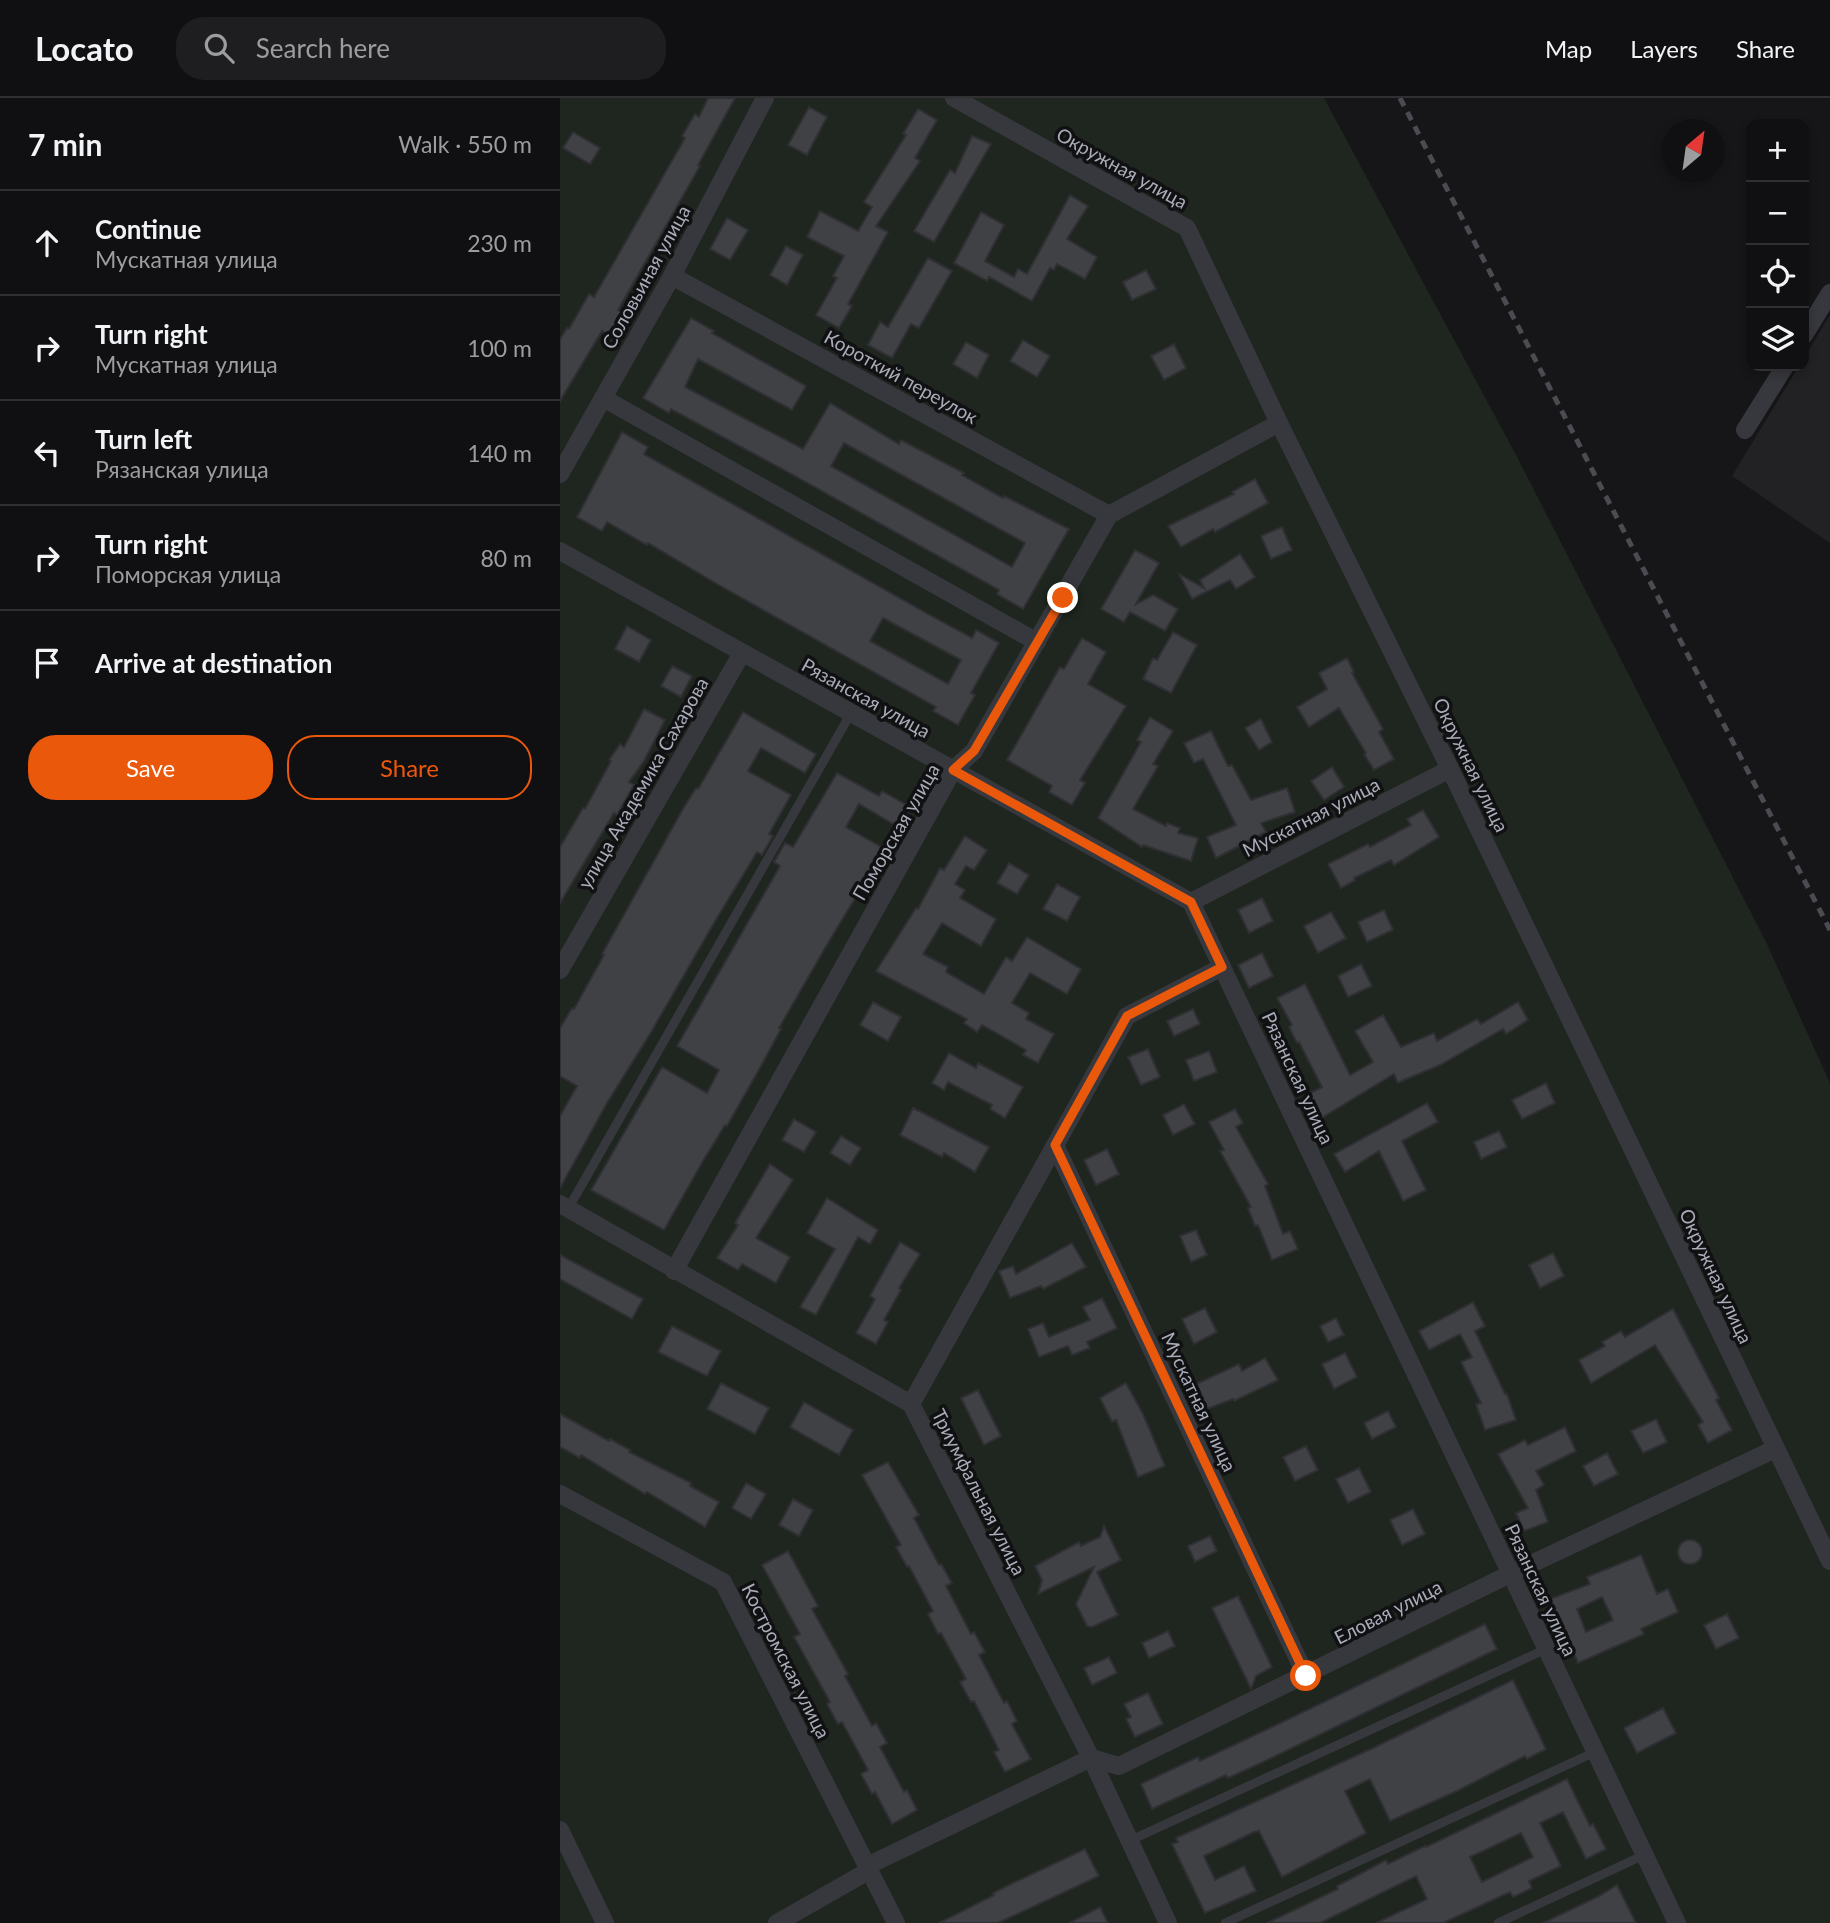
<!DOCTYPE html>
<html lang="en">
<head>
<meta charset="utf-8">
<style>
	:root { --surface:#101012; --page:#1e1e20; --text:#f1f3f6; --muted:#9c9d9f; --line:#303032; --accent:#ea580c }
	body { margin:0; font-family:Lato,sans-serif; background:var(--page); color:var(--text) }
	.controls { position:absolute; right:21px; top:21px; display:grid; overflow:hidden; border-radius:14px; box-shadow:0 4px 10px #0003 }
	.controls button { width:63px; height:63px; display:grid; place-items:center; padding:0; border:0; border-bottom:2px solid var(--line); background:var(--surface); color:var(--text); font:35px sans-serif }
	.compass { position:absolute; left:1102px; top:21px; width:63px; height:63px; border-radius:50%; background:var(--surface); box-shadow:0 4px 10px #0003; rotate:29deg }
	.stop { position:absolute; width:21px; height:21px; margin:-16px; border:5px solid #ea580c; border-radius:50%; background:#fff }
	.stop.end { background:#ea580c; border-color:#fff; box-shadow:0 2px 7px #0008 }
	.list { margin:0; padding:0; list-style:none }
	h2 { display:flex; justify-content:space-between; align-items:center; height:91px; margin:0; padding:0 28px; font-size:30px }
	h2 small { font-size:23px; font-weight:400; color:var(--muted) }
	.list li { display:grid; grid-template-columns:46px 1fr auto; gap:21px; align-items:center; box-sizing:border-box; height:105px; padding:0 28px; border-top:2px solid var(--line) }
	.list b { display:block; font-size:26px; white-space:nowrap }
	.list p { margin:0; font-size:23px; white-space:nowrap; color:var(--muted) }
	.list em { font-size:23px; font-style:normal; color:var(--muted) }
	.actions { display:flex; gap:14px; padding:21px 28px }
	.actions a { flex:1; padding:16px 0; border:2px solid var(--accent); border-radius:28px; text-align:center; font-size:24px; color:var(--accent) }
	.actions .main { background:var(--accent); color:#fff }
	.icon { flex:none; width:38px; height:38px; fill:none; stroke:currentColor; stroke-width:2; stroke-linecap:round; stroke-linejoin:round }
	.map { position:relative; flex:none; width:1270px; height:1825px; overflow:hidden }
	header { display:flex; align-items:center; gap:42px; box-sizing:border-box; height:98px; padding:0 35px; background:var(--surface); border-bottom:2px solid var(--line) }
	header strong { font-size:33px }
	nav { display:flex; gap:38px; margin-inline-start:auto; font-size:24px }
	.search { width:490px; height:63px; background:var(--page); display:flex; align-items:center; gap:18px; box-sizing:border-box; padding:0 24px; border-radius:28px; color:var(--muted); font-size:26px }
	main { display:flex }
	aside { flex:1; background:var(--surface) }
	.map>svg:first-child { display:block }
	.built { fill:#222225 }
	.green { fill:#1e261f }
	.building { fill:#404145; stroke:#303034; stroke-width:2; fill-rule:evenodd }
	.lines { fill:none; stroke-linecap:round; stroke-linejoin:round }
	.service { stroke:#37383d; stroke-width:9 }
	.minor { stroke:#37383d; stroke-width:18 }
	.rail { stroke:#4a4c52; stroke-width:5; stroke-dasharray:9 7; stroke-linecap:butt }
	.route { stroke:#ea580c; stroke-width:9 }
	.labels { text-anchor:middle; stroke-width:7; stroke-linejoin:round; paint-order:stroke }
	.street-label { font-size:19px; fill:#a8adb8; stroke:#111113 }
</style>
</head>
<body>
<header>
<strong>Locato</strong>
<div class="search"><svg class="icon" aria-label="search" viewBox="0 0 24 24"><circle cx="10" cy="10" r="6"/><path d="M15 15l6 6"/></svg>Search here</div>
<nav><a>Map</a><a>Layers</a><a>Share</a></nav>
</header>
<main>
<aside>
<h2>7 min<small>Walk · 550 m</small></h2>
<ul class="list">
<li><svg class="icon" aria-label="ahead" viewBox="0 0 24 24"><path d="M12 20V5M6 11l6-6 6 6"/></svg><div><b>Continue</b><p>Мускатная улица</p></div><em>230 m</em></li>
<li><svg class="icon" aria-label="right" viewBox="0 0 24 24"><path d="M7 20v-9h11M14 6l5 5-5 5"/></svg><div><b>Turn right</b><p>Мускатная улица</p></div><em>100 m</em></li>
<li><svg class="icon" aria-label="left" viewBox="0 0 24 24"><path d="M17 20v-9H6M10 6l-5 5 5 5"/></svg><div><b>Turn left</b><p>Рязанская улица</p></div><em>140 m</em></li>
<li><svg class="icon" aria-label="right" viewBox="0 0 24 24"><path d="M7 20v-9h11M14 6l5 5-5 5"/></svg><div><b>Turn right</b><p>Поморская улица</p></div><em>80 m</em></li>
<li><svg class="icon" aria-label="arrive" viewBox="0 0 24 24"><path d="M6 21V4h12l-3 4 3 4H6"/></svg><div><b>Arrive at destination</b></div></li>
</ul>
<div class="actions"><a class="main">Save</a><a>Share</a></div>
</aside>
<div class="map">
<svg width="1270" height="1825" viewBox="0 0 1270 1825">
	<rect width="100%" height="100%" fill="#161618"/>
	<polygon class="built" points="1270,217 1270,445 1172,378 1239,268 1244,268 1244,260"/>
	<polygon class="green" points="0,0 764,0 956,357 1207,846 1270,985 1270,1825 0,1825"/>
	<g class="building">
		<polygon points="148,0 175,0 138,67 140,68 58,212 70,218 56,242 42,233 0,303 0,241 7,230 9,231 29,196 34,199 125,40 122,38 135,16 139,19"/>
		<polygon points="249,9 267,19 247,57 228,47"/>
		<polygon points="358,11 377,22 355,60 360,63 316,128 328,134 288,206 292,208 279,230 256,217 277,180 273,178 284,158 247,139 260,113 298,133 312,109 304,104 346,37 343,36"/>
		<polygon points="13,34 40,50 30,66 3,50"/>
		<polygon points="412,38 431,46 374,144 354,133 390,72 395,75"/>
		<polygon points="510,97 528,108 507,141 537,159 525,181 497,166 494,172 490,170 472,203 429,179 427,183 394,165 421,114 444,127 425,163 454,179 458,171 467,176"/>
		<polygon points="167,120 188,132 170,162 150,151"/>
		<polygon points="226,148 243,157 227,187 210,177"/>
		<polygon points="368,160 392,173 359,230 351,226 332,260 308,247 320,224 328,229"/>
		<polygon points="586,172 596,191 572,202 563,184"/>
		<path d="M131,220L154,233L152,235L246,288L232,312L138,261L125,289L243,351L270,305L339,346L341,342L404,375L402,377L443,400L444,398L509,431L463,511L437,496L439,492L226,373L111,311L109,315L83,300ZM284,345L465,445L452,469L271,368Z"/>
		<polygon points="463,242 490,258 477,279 450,263"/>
		<polygon points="406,244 429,257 417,280 393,266"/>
		<polygon points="614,246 626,270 604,282 591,258"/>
		<path d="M62,334L88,349L84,356L368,516L412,540L416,532L439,545L411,595L415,597L398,627L373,613L376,609L157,486L88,445L87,447L47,424L42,433L17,419ZM323,520L401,562L388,586L310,543Z"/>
		<polygon points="695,381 708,405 655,434 653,431 621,449 608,428 674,396 672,394"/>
		<polygon points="722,429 732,452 711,461 701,438"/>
		<polygon points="575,452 599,465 576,506 593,497 618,511 605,533 570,514 564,524 541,511"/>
		<polygon points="680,456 695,479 676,491 670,482 632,501 619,476 644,490 640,482"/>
		<polygon points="67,528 91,542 79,564 55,551"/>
		<polygon points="613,534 637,547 611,595 583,581 593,560 597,562"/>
		<polygon points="522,540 546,554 528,586 566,608 520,682 525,685 512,707 489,694 492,688 447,662 500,569 504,571"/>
		<polygon points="787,560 794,574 792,575 823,631 819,634 834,661 814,672 804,656 806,655 779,610 749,629 737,609 767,591 759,575"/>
		<polygon points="112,568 132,578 121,599 101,588"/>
		<polygon points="84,611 105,622 84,663 69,684 74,687 57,717 54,715 0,805 0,749 23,710 25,711 51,663 49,662 60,646 64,649"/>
		<polygon points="183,614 256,656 245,675 201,650 188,673 231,697 209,736 213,738 202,757 197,754 154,825 90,936 47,1005 0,1090 0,1018 17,988 0,978 0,930 12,910 14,911 44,857 42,856 124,709 136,690 138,691"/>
		<polygon points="590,619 613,633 593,666 598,668 573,711 606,728 607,725 620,730 618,735 638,740 631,763 583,747 582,749 538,720 581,644 577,642"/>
		<polygon points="701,621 712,644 699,652 685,630"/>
		<polygon points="651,633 668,668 672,667 691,702 727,690 735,714 701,725 706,734 656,760 647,739 676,727 643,661 634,665 624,645"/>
		<polygon points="772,669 784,689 764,702 751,683"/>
		<polygon points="277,675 319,698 322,693 352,710 340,730 299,706 286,729 325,751 268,845 219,930 221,931 201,968 167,1028 165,1027 143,1063 104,1132 31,1092 102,969 147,995 159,972 117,948 220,768 214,764 225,745 233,749"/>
		<polygon points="863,712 879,739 834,767 831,762 794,780 795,782 781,790 768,766 808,746 810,749 851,727 847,721"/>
		<polygon points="405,738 427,752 414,772 406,768 395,786 405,792 400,800 436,821 421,848 382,825 363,856 388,869 386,874 424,896 446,859 452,863 467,839 521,871 507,896 470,875 452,905 469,915 466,921 494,936 478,965 463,957 466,952 422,927 417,934 404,925 407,921 316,873 356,810 358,811 380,770 384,772"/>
		<polygon points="449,765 469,777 457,796 437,785"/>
		<polygon points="497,786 520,799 507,823 483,811"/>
		<polygon points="702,800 713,823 689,835 678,812"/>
		<polygon points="824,812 833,832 807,844 798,824"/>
		<polygon points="771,814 786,840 758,855 744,828"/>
		<polygon points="702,855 713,878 689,890 678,867"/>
		<polygon points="801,866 812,888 788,899 778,878"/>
		<polygon points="745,886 790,977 813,964 795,933 823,917 841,949 874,935 877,943 917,921 921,926 958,904 968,922 946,936 943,931 880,967 844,982 838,985 834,976 758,1022 745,998 762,989 739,944 737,945 729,929 732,927 717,900"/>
		<polygon points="313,904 341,919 328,943 300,927"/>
		<polygon points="633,911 640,926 614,938 607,923"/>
		<polygon points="588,951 600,979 581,987 568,959"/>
		<polygon points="649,953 657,974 634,983 626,962"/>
		<polygon points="389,955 416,970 418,965 463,989 445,1020 430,1011 432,1007 388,984 384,992 372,985"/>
		<polygon points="986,985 995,1005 962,1021 952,1002"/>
		<polygon points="867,1005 878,1024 842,1043 866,1092 843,1103 819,1053 785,1074 774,1056"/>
		<polygon points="624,1006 635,1026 613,1037 603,1017"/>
		<polygon points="353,1010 429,1049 415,1074 384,1055 382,1059 340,1037"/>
		<polygon points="675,1011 683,1025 676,1029 708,1086 705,1088 723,1136 730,1133 738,1151 712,1162 698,1127 695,1128 688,1110 691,1109 660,1053 664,1052 649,1024"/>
		<polygon points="234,1021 256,1034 244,1054 222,1042"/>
		<polygon points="939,1033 947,1049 921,1061 914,1044"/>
		<polygon points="281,1038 301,1050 290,1067 270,1055"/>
		<polygon points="547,1051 559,1076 536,1087 524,1062"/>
		<polygon points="210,1066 233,1082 196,1140 230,1159 216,1185 182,1166 178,1172 157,1160 178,1127 175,1125"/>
		<polygon points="267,1100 318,1132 310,1146 298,1139 256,1217 240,1209 275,1151 247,1135"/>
		<polygon points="636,1132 647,1157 631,1164 620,1138"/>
		<polygon points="340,1144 360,1156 339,1190 341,1192 324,1222 328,1224 316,1246 296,1235 315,1201 310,1198"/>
		<polygon points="512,1145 526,1169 483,1191 481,1188 450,1200 439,1173 453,1168 456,1176"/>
		<polygon points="993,1155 1004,1178 980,1190 969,1167"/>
		<polygon points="0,1157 83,1201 72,1221 0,1181"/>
		<polygon points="542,1200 557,1230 527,1244 530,1250 512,1257 508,1248 479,1259 468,1231 483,1225 489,1239 530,1222 523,1209"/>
		<polygon points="913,1204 925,1228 915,1233 945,1296 947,1296 956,1322 925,1332 916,1306 921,1305 901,1264 912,1259 900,1236 869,1252 859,1233"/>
		<polygon points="645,1210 657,1234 634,1246 622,1221"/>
		<polygon points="1113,1211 1159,1300 1156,1302 1172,1332 1148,1345 1138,1327 1143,1324 1095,1247 1031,1285 1019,1262 1045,1248 1042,1244 1061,1233 1065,1239"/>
		<polygon points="776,1220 784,1237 768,1244 760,1228"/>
		<polygon points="112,1228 161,1253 147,1278 98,1254"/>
		<polygon points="785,1255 797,1279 774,1291 762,1266"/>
		<polygon points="705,1260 718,1282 674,1303 673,1301 644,1312 634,1287 679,1266 682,1273"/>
		<polygon points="161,1285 209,1310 195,1336 147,1311"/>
		<polygon points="566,1285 583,1316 605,1368 578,1379 556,1322 552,1324 540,1300"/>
		<polygon points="418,1292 441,1338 424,1347 401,1300"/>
		<polygon points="244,1304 293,1332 279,1357 230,1329"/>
		<polygon points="828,1313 836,1329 812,1341 804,1325"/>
		<polygon points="0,1316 49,1343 50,1341 70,1352 69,1354 131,1385 130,1388 159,1404 145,1429 87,1394 85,1396 21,1357 20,1360 0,1349"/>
		<polygon points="1096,1321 1107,1344 1083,1355 1071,1333"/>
		<polygon points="1005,1329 1016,1353 976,1373 984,1387 976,1392 988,1424 964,1433 956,1415 968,1410 938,1356 965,1342 968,1347"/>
		<polygon points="746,1348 758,1372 735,1383 723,1359"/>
		<polygon points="1047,1355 1058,1376 1034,1388 1023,1368"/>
		<polygon points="328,1364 359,1417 354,1420 379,1467 381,1466 392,1485 386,1488 411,1536 414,1534 425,1554 419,1557 444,1605 447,1603 457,1623 452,1626 471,1661 445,1674 434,1654 439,1652 414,1603 411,1604 400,1584 406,1581 381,1535 378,1536 368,1516 373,1513 349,1468 347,1469 336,1449 341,1447 302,1377"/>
		<polygon points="799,1370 811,1394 788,1405 776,1381"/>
		<polygon points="186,1385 206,1396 191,1421 172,1410"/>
		<polygon points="233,1401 253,1412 239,1438 219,1427"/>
		<polygon points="853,1411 865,1436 842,1447 830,1422"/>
		<polygon points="544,1428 561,1462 537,1474 558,1517 532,1529 527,1528 516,1506 534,1469 478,1496 482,1482 475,1468 519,1444 521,1448 540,1439"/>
		<polygon points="650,1438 657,1453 635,1464 628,1448"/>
		<circle cx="1130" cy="1454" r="12"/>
		<polygon points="228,1453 258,1508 252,1511 288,1576 285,1578 312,1628 316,1625 327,1645 320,1649 344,1694 347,1692 357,1712 332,1726 315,1694 312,1696 301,1676 308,1672 282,1624 278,1626 267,1606 270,1604 234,1539 240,1536 202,1467"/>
		<path d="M1081,1457L1097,1496L1108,1491L1118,1514L1081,1531L1084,1536L1018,1565L990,1501L1030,1486L1027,1479ZM1042,1499L1053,1522L1026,1534L1017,1511Z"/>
		<polygon points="678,1498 712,1569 696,1578 691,1591 652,1510"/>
		<polygon points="1167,1516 1179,1540 1156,1551 1144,1527"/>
		<polygon points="925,1526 937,1551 703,1664 668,1680 666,1677 592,1711 581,1686 638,1659 640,1663 710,1630"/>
		<polygon points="608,1533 615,1548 589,1560 582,1545"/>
		<polygon points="549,1559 557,1575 532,1587 524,1570"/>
		<polygon points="953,1582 986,1651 967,1661 965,1658 897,1693 830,1723 810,1681 785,1693 806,1735 722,1779 699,1733 694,1734 644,1758 655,1782 684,1768 696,1793 645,1815 612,1746 618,1744 616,1740 813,1650"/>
		<polygon points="588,1595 603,1626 575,1639 566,1621 571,1619 564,1606"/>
		<polygon points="1103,1610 1116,1635 1077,1655 1064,1630"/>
		<path d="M1007,1681L1030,1728L1033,1726L1046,1751L1026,1761L1003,1714L980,1725L1001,1768L969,1783L972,1790L953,1799L950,1794L883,1825H816L867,1801L856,1778L760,1825H707L778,1791L777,1788L826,1762L828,1766L865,1748L866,1749ZM961,1735L973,1759L922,1784L910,1759Z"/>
		<polygon points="525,1751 539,1778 438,1825 379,1825 434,1797 433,1795 453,1785"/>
		<polygon points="1057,1787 1076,1825 983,1825 1039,1798"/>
		<polygon points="540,1809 548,1825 509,1825"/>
	</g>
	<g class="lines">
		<g class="service">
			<polyline points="8,1111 291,615"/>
			<polyline points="569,1743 986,1551"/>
			<polyline points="665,1825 1035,1654"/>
			<polyline points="938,1825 1084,1757"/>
		</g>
		<g class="minor">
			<polyline points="394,0 627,130 719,325 890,671 1270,1463"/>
			<polyline points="112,178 549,417"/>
			<polyline points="1244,237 1270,195"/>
			<polyline points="43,300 477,544"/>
			<polyline points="1185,332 1225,268"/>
			<polyline points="0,376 112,178 205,0"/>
			<polyline points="0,453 631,804 1117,1825"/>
			<polyline points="631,804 890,671"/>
			<polyline points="0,872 182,555"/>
			<polyline points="495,1047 746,1578"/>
			<polyline points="0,1106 351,1306 531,1660 608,1825"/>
			<polyline points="114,1173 393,672 414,653 549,417 719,325"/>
			<polyline points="351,1306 567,918 662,869"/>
			<polyline points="0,1396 163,1484 336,1825"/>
			<polyline points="0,1732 45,1825"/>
			<polyline points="307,1768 531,1660 559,1668 950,1476 1215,1351"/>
			<polyline points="217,1825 310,1772"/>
		</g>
		<polyline class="rail" points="840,0 1270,832"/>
	</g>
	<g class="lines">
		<polyline class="route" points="503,500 414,653 393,672 631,804 662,869 567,918 495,1047 746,1578"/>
	</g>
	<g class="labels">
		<g class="street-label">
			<text transform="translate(562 70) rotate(29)" y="7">Окружная улица</text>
			<text transform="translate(86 179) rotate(-61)" y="7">Соловьиная улица</text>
			<text transform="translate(341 279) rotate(29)" y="7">Короткий переулок</text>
			<text transform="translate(306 600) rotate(29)" y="7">Рязанская улица</text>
			<text transform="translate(911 667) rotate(64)" y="7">Окружная улица</text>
			<text transform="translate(83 685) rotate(-60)" y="7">улица Академика Сахарова</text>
			<text transform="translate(751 719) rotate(-27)" y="7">Мускатная улица</text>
			<text transform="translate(336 734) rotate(-60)" y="7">Поморская улица</text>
			<text transform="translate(738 980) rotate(65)" y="7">Рязанская улица</text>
			<text transform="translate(1156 1178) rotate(65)" y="7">Окружная улица</text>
			<text transform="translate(639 1304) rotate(65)" y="7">Мускатная улица</text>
			<text transform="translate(419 1394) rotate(63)" y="7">Триумфальная улица</text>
			<text transform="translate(981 1492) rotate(65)" y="7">Рязанская улица</text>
			<text transform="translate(828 1514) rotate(-27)" y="7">Еловая улица</text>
			<text transform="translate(226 1563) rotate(63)" y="7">Костромская улица</text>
		</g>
	</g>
</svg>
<div class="controls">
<button>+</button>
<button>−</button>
<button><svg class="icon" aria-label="locate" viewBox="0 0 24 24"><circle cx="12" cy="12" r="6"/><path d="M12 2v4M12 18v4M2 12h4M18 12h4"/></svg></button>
<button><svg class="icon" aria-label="layers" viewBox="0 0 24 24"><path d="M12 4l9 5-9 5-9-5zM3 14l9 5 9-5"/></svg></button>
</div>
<svg class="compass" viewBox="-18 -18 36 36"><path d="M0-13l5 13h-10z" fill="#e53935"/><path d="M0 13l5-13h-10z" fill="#9c9d9f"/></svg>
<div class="stop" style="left:746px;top:1578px"></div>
<div class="stop end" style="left:503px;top:500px"></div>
</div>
</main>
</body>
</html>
